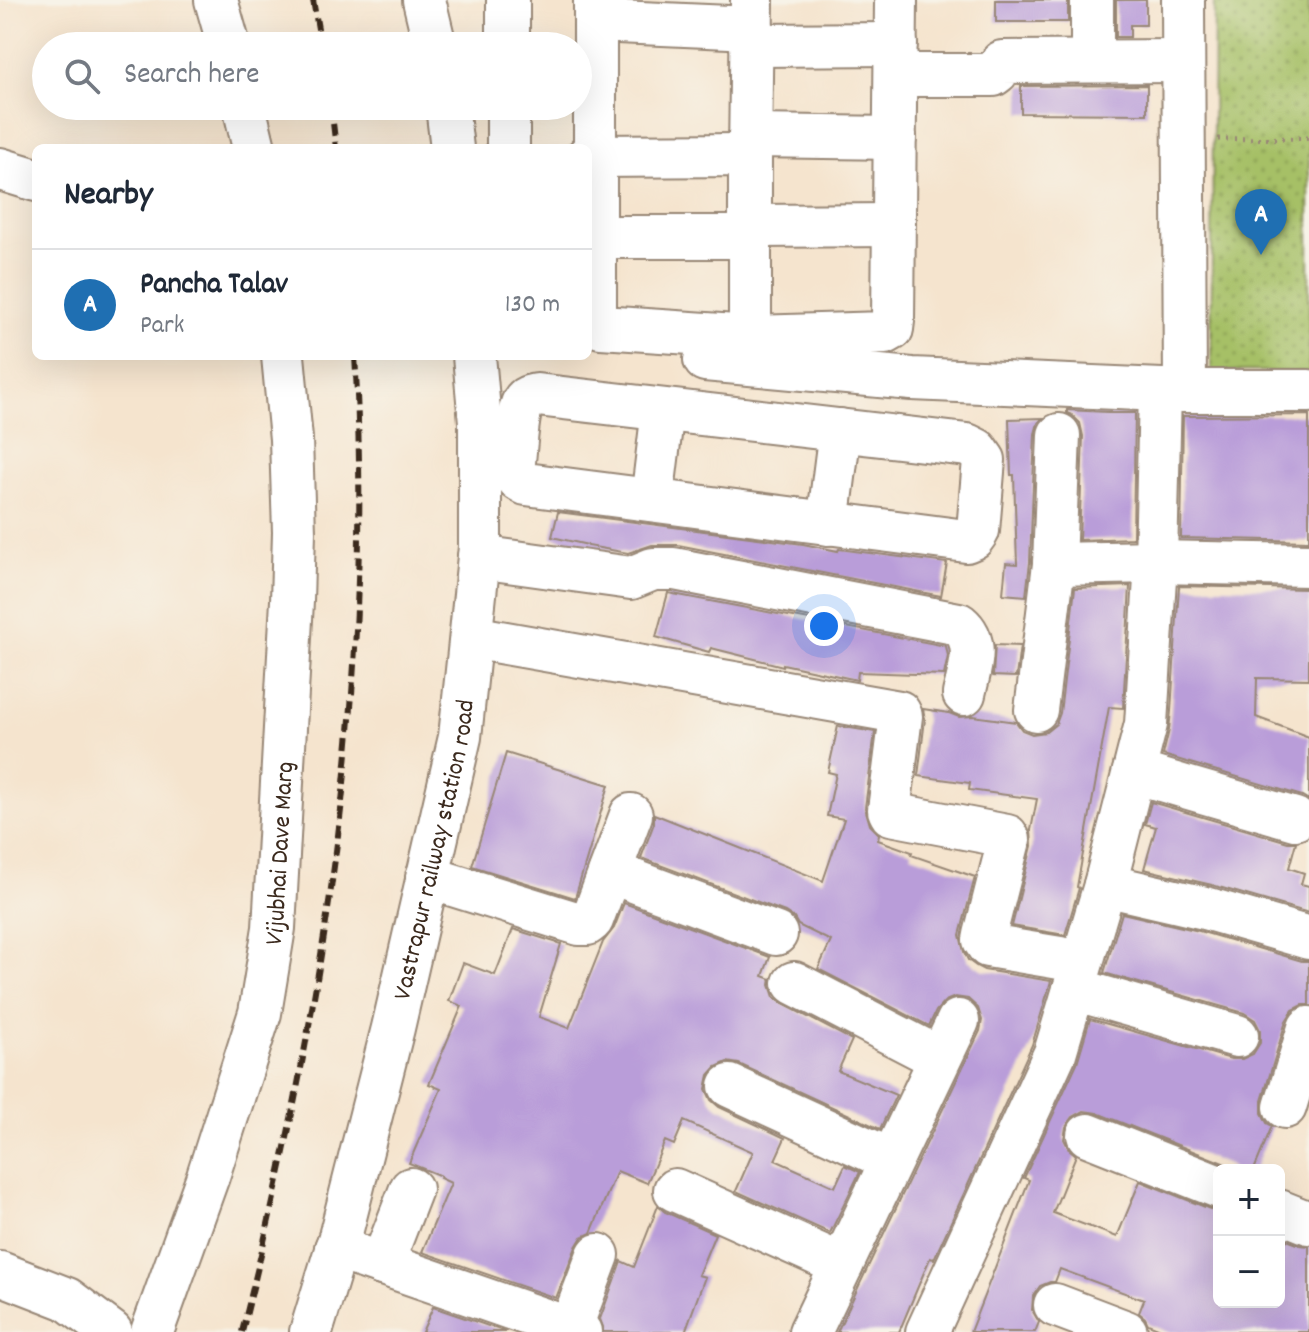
<!DOCTYPE html>
<html lang="en">
<head>
<meta charset="utf-8">
<style>
	:root { --surface:#fff; --page:#f2f2f3; --text:#1f2937; --muted:#747a83; --line:#e0e1e3; --accent:#1f6fb2 }
	body { margin:0; font-family:Dekko,sans-serif; background:var(--page); color:var(--text) }
	.controls { position:absolute; right:24px; bottom:24px; display:grid; overflow:hidden; border-radius:12px; box-shadow:0 8px 32px #0002 }
	.controls button { width:72px; height:72px; display:grid; place-items:center; padding:0; border:0; border-bottom:2px solid var(--line); background:var(--surface); color:var(--text); font:40px sans-serif }
	.you { position:absolute; left:824px; top:626px; width:28px; height:28px; margin:-20px; border:6px solid #fff; border-radius:50%; background:#1a73e8; box-shadow:0 0 0 12px #1a73e833 }
	.badge { display:grid; place-items:center; width:52px; height:52px; border-radius:50%; background:var(--accent); color:#fff; font-size:26px; font-weight:700 }
	.pin { position:absolute; translate:-50% -66px; filter:drop-shadow(0 2px 4px #0008) }
	.pin::after { content:''; position:absolute; top:42px; width:28px; height:24px; background:inherit; clip-path:polygon(0 0,100% 0,50% 100%) }
	.list { margin:0; padding:0; list-style:none }
	h2 { display:flex; justify-content:space-between; align-items:center; height:104px; margin:0; padding:0 32px; font-size:34px }
	h2 small { font-size:26px; font-weight:400; color:var(--muted) }
	.list li { display:grid; grid-template-columns:52px 1fr auto; gap:24px; align-items:center; box-sizing:border-box; height:112px; padding:0 32px; border-top:2px solid var(--line) }
	.list b { display:block; font-size:30px; white-space:nowrap }
	.list p { margin:0; font-size:26px; white-space:nowrap; color:var(--muted) }
	.list em { font-size:26px; font-style:normal; color:var(--muted) }
	.icon { flex:none; width:44px; height:44px; fill:none; stroke:currentColor; stroke-width:2; stroke-linecap:round; stroke-linejoin:round }
	.map { position:relative; flex:none; width:1309px; height:1332px; overflow:hidden }
	.search { position:absolute; background:var(--surface); box-shadow:0 8px 32px #0002; left:32px; top:32px; width:560px; height:88px; display:flex; align-items:center; gap:20px; box-sizing:border-box; padding:0 28px; border-radius:44px; color:var(--muted); font-size:30px }
	.panel { position:absolute; background:var(--surface); box-shadow:0 8px 32px #0002; left:32px; top:144px; width:560px; height:216px; border-radius:12px }
	.map>svg:first-child { display:block }
	.park { fill:url(#park-dots); stroke:#707542; stroke-width:2 }
	.building { fill:#b99dd9 }
	.lines { fill:none; stroke-linecap:round; stroke-linejoin:round }
	.minor-casing { stroke:#988776; stroke-width:46 }
	.path { stroke:#988776; stroke-width:5; stroke-dasharray:2 6; stroke-linecap:butt }
	.minor { stroke:#fff; stroke-width:42 }
	.rail { stroke:#3b2a1e; stroke-width:6; stroke-dasharray:12 6; stroke-linecap:butt }
	.labels { text-anchor:middle; stroke-width:6; stroke-linejoin:round; paint-order:stroke }
	.street-label { font-size:26px; fill:#3b2a1e; stroke:#f7f3e8 }
</style>
</head>
<body>
<div class="map">
<svg width="1309" height="1332" viewBox="0 0 1309 1332">
	<defs>
		<pattern id="park-dots" width="8" height="8" patternUnits="userSpaceOnUse" patternTransform="scale(2)"><rect width="8" height="8" fill="#a6c066"/><path d="M2 2h.1M6 6h.1" fill="none" stroke="#889c53" stroke-width="1.8" stroke-linecap="round"/></pattern>
	</defs>
	<rect width="100%" height="100%" fill="#f7f3e8"/>
	<filter id="ink" filterUnits="userSpaceOnUse"><feTurbulence type="fractalNoise" baseFrequency=".0125" numOctaves="2"/><feDisplacementMap in="SourceGraphic" scale="16" xChannelSelector="R" yChannelSelector="G"/><feConvolveMatrix kernelMatrix="1 2 1 2 8 2 1 2 1" color-interpolation-filters="sRGB"/></filter>
	<filter id="wash" filterUnits="userSpaceOnUse"><feTurbulence type="fractalNoise" baseFrequency=".006" numOctaves="4" result="noise"/><feDisplacementMap in="SourceGraphic" scale="32" xChannelSelector="R" yChannelSelector="G"/><feGaussianBlur stdDeviation="1.8" result="paint"/><feColorMatrix in="noise" values="0 0 0 0 0 0 0 0 0 0 0 0 0 0 0 0 0 1.4 0 .05"/><feComposite in="paint" operator="in"/></filter>
	<g filter="url(#wash)">
		<rect width="100%" height="100%" fill="#f5e4ce"/>
		<polygon class="park" points="1214,0 1309,0 1309,372 1211,371"/>
		<g id="blocks">
			<g class="building">
				<rect x="996" y="0" width="72" height="22"/>
				<polygon points="1116,0 1146,0 1146,25 1130,25 1130,37 1116,37"/>
				<polygon points="1147,85 1147,114 1021,113 1021,86"/>
				<polygon points="1067,410 1108,412 1108,413 1135,413 1133,538 1079,540 1083,436 1080,423 1072,415 1067,413"/>
				<polygon points="1309,415 1309,541 1181,538 1183,416"/>
				<polygon points="1043,418 1038,423 1035,434 1030,562 1026,596 1003,594 1006,563 1017,564 1014,475 1011,475 1009,419"/>
				<polygon points="558,512 803,544 838,551 839,549 947,563 941,596 678,545 652,545 628,553 588,546 588,545 552,537"/>
				<polygon points="1130,586 1123,708 1109,707 1077,887 1079,888 1065,935 1012,926 1032,846 1031,830 1037,799 969,790 970,783 918,776 925,719 923,709 949,713 959,717 973,716 1016,722 1022,730 1032,734 1046,732 1056,724 1060,713 1075,588"/>
				<polygon points="1179,586 1309,589 1309,679 1257,678 1256,717 1309,737 1309,800 1302,796 1163,755 1169,730 1171,711"/>
				<polygon points="668,593 946,646 948,656 944,675 858,672 857,680 783,664 783,666 711,648 709,652 656,637"/>
				<polygon points="995,645 1020,646 1016,677 993,676"/>
				<polygon points="838,726 875,732 865,808 870,825 879,834 878,840 912,852 911,855 975,877 960,935 964,952 968,960 976,966 984,970 1051,981 1032,1045 934,1259 930,1258 899,1332 837,1332 980,1031 982,1020 978,1008 968,999 955,997 945,1001 936,1011 929,1026 818,969 831,941 798,925 794,918 785,912 641,858 654,823 654,814 823,881 844,819 827,816 836,774 828,772"/>
				<polygon points="506,753 609,785 575,898 472,866"/>
				<polygon points="1151,802 1288,842 1296,842 1289,868 1304,873 1301,884 1309,886 1309,913 1212,885 1144,869 1156,827 1145,824"/>
				<polygon points="624,903 770,957 763,976 771,979 770,985 774,997 783,1004 852,1040 838,1071 896,1095 880,1129 739,1064 727,1062 716,1067 709,1075 706,1089 711,1100 719,1107 785,1138 775,1160 835,1187 845,1165 860,1172 830,1233 736,1191 753,1152 684,1121 674,1145 665,1141 647,1183 617,1171 591,1233 582,1237 576,1247 556,1298 422,1252 451,1183 440,1178 441,1176 409,1163 441,1089 429,1084 462,1006 449,1001 463,963 495,975 513,929 561,944 539,1017 569,1028 603,942 614,928"/>
				<polygon points="1122,913 1199,931 1302,961 1309,961 1309,1005 1303,1005 1293,1010 1286,1021 1262,1101 1262,1113 1267,1123 1272,1126 1254,1170 1235,1170 1228,1165 1097,1113 1084,1111 1073,1117 1066,1127 1064,1139 1069,1149 1076,1155 1053,1213 1117,1237 1140,1181 1210,1209 1219,1210 1219,1302 1279,1302 1279,1237 1300,1245 1309,1246 1309,1332 1168,1332 1148,1324 1145,1318 1139,1313 1144,1300 1060,1269 1055,1282 1050,1282 1040,1286 1033,1296 1032,1310 1039,1322 1035,1332 970,1332 1029,1180 1024,1178 1077,1063 1090,1019 1231,1059 1242,1059 1253,1054 1260,1043 1260,1030 1255,1020 1244,1013 1104,973"/>
				<polygon points="658,1206 665,1212 715,1234 698,1275 705,1277 685,1332 603,1332 603,1327 600,1319 621,1261 634,1267"/>
				<polygon points="433,1307 506,1332 422,1332"/>
			</g>
		</g>
	</g>
	<g filter="url(#ink)">
		<use href="#blocks" fill-opacity="0" stroke="#988776" stroke-width="2"/>
		<g class="lines">
			<defs>
				<g id="minor">
					<polyline points="216,0 229,46"/>
					<polyline points="424,0 435,46"/>
					<polyline points="508,0 508,46"/>
					<polyline points="595,0 595,322 601,327 751,337 885,333 892,329 893,321 896,0"/>
					<polyline points="1092,0 1092,61"/>
					<polyline points="1183,0 1185,391 1309,391"/>
					<polyline points="595,21 752,28"/>
					<polyline points="751,45 896,44"/>
					<polyline points="917,75 993,75 997,72 1002,62 1183,61"/>
					<polyline points="244,106 254,148"/>
					<polyline points="447,106 452,148"/>
					<polyline points="508,106 508,148"/>
					<polyline points="750,136 895,138"/>
					<polyline points="750,155 752,0"/>
					<polyline points="588,156 750,155 750,363"/>
					<polyline points="0,169 36,180"/>
					<polyline points="750,226 894,225"/>
					<polyline points="595,237 750,237"/>
					<polyline points="705,360 912,379 1185,391"/>
					<polyline points="1160,390 1156,562 1146,724 1105,885 1205,908 1309,938"/>
					<path d="M537,395L967,445L977,450L984,460L978,531L973,538L966,541L526,484L519,480L513,471C515,459 517,406 525,399C528,396 532,396 537,395Z"/>
					<polyline points="652,500 663,410"/>
					<polyline points="828,524 840,430"/>
					<path d="M479,557L631,578L653,569H674L959,624C981,642 969,671 964,694"/>
					<polyline points="1054,564 1156,562 1309,565"/>
					<polyline points="471,637 899,712 901,716 889,810 891,814 1007,836 1009,840 985,935 984,940 988,946 1060,958"/>
					<polyline points="1036,710 1054,564 1059,435"/>
					<polyline points="1134,772 1295,819"/>
					<polyline points="610,872 776,934"/>
					<polyline points="427,877 579,924 587,924 592,920 631,815"/>
					<polyline points="794,983 939,1058"/>
					<polyline points="1074,989 1237,1036"/>
					<polyline points="730,1086 891,1160"/>
					<polyline points="1285,1107 1309,1028"/>
					<polyline points="1088,1135 1219,1187"/>
					<polyline points="675,1190 842,1265"/>
					<polyline points="1279,1211 1309,1223"/>
					<polyline points="336,1248 580,1332"/>
					<polyline points="382,1264 411,1189"/>
					<polyline points="0,1273 67,1299 111,1332"/>
					<polyline points="1055,1305 1126,1332"/>
					<path id="s1" d="M152,1332L208,1176L260,1013L274,928L292,601L294,532L291,439L283,356"/>
					<path id="s2" d="M311,1332L340,1237L393,1028L460,737L480,547V422L474,356"/>
					<polyline points="569,1332 598,1255"/>
					<polyline points="810,1332 958,1021"/>
					<polyline points="927,1332 1055,1053 1105,885"/>
				</g>
			</defs>
			<use href="#minor" class="minor-casing"/>
			<polyline class="path" points="1218,139 1309,138"/>
			<use href="#minor" class="minor"/>
			<g class="rail">
				<polyline points="313,0 321,46"/>
				<polyline points="331,106 336,148"/>
				<path d="M242,1332C323,1010 375,689 355,356"/>
			</g>
		</g>
	</g>
	<g class="labels">
		<g class="street-label">
			<text dy="9" stroke="none"><textPath href="#s2" startOffset="498">Vastrapur railway station road</textPath></text>
			<text dy="9" stroke="none"><textPath href="#s1" startOffset="498">Vijubhai Dave Marg</textPath></text>
		</g>
	</g>
</svg>
<div class="controls">
<button>+</button>
<button>−</button>
</div>
<div class="you"></div>
<div class="pin badge" style="left:1261px;top:255px">A</div>
<div class="search"><svg class="icon" aria-label="search" viewBox="0 0 24 24"><circle cx="10" cy="10" r="6"/><path d="M15 15l6 6"/></svg>Search here</div>
<section class="panel">
<h2>Nearby<small></small></h2>
<ul class="list">
<li><span class="badge">A</span><div><b>Pancha Talav</b><p>Park</p></div><em>130 m</em></li>
</ul>
</section>
</div>
</body>
</html>
